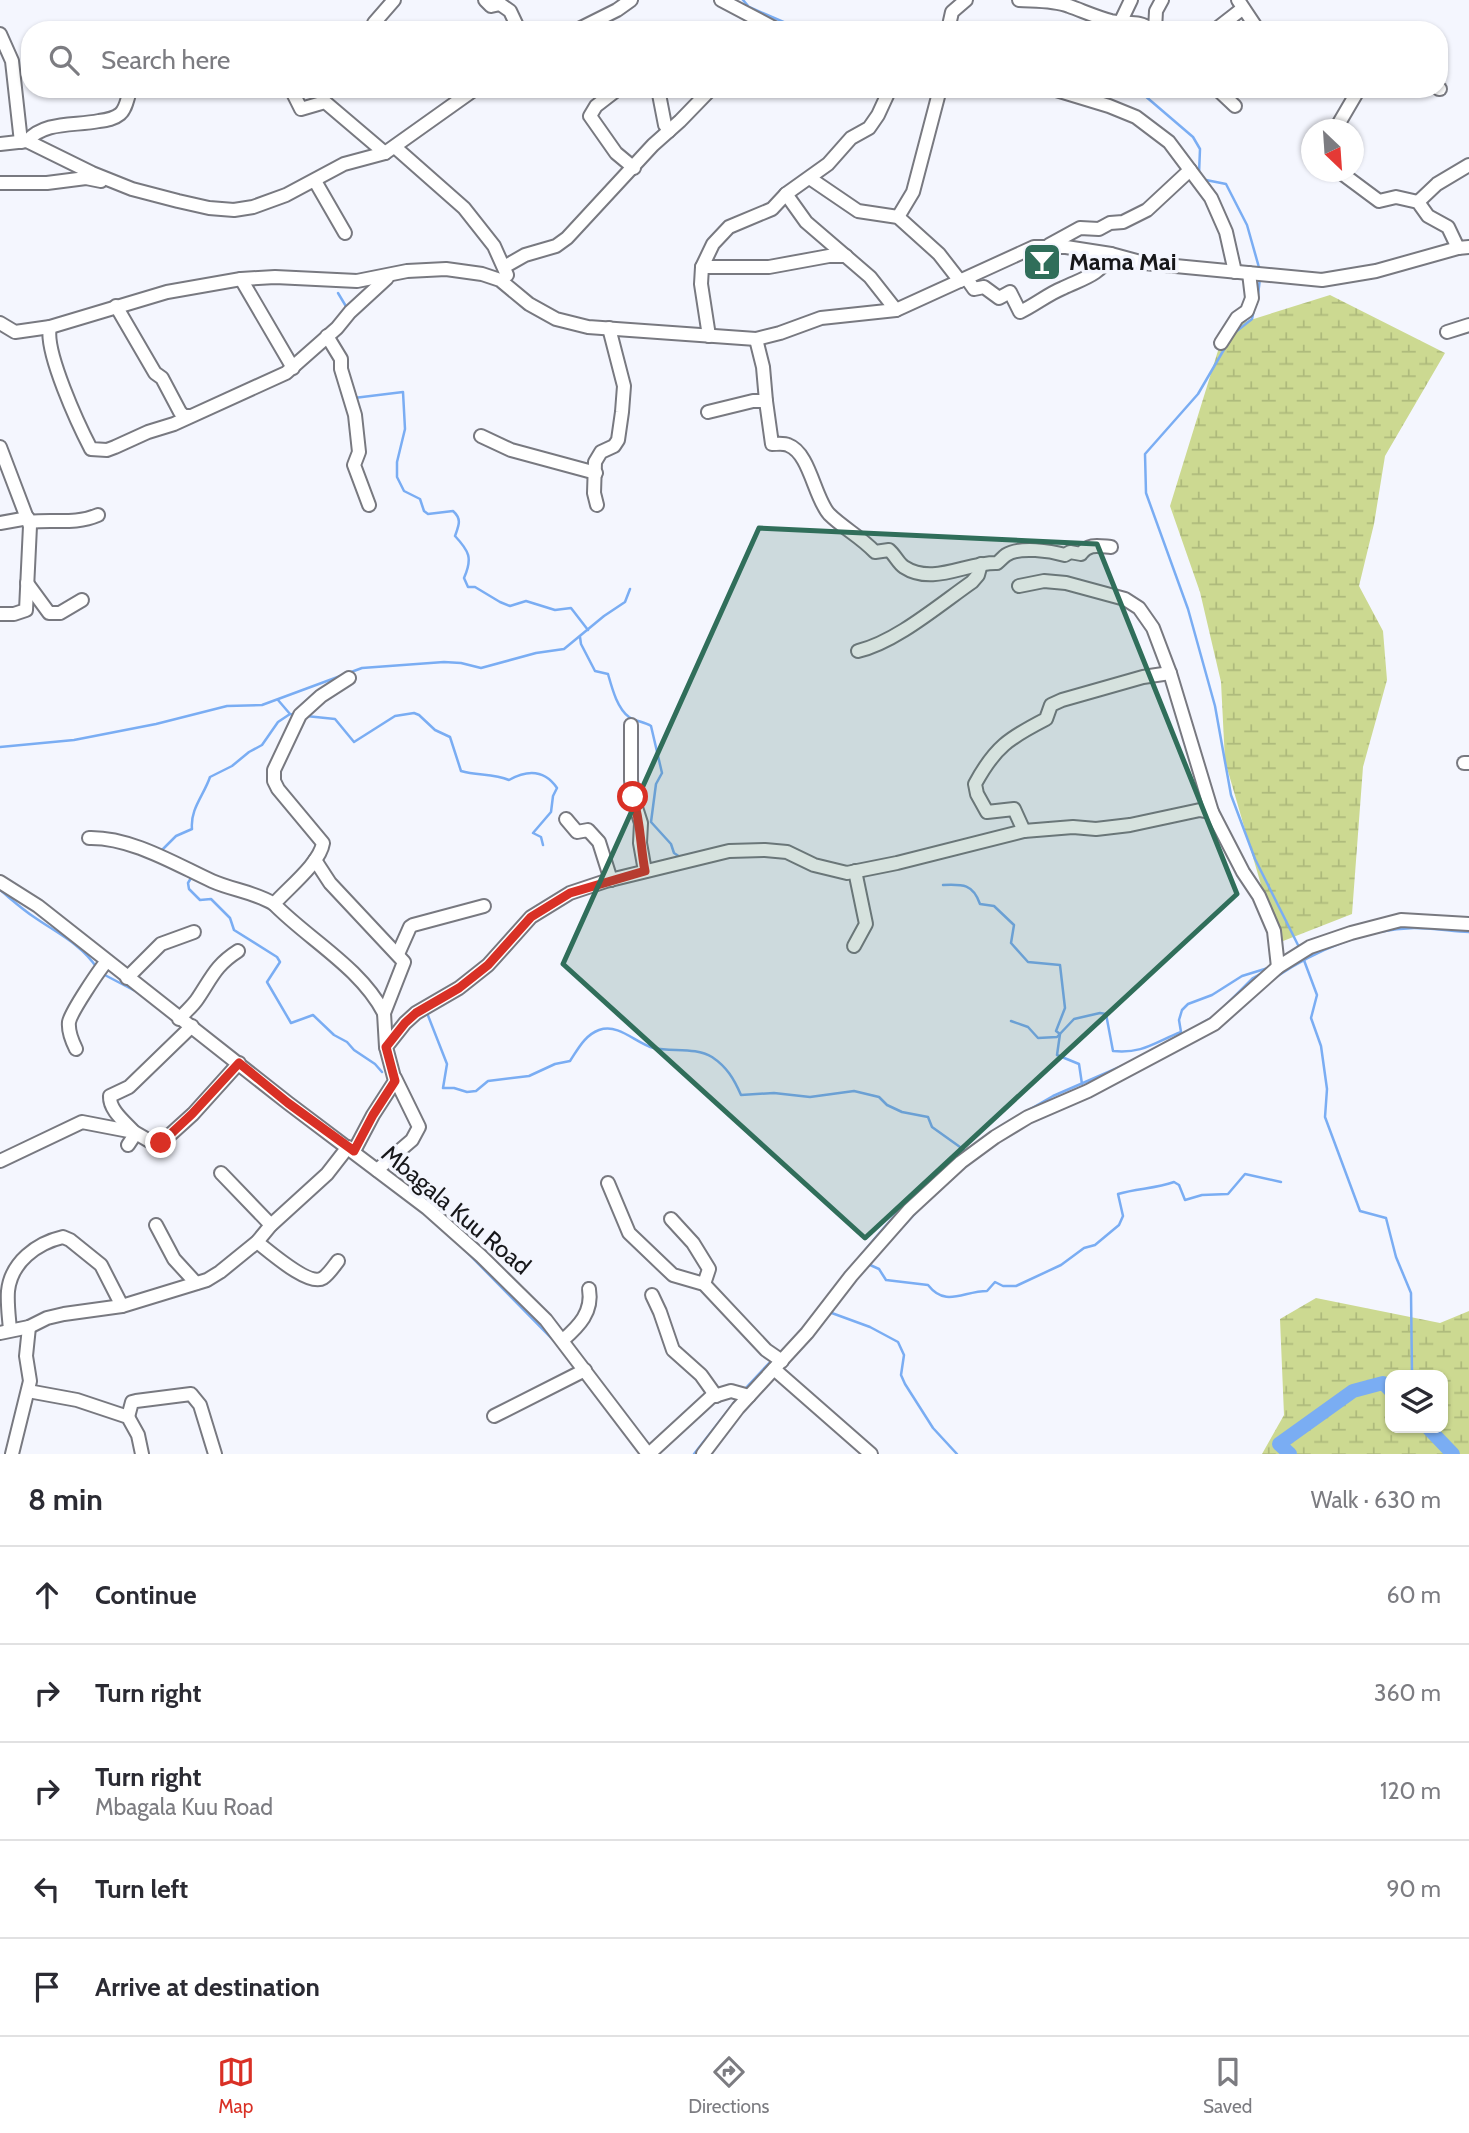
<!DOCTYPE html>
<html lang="en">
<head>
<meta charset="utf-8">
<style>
	:root { --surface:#fff; --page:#f7f7f7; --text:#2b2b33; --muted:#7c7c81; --line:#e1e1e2; --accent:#d93025 }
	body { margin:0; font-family:Cabin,sans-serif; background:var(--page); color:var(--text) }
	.controls { position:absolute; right:21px; bottom:21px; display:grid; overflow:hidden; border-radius:14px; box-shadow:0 2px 5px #0004 }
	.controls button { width:63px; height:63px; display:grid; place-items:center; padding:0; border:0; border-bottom:2px solid var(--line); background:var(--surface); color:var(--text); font:35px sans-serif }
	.compass { position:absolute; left:1301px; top:119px; width:63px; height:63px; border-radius:50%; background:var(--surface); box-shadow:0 2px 5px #0004; rotate:155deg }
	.stop { position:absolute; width:21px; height:21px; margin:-16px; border:5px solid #d93025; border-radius:50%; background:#fff }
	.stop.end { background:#d93025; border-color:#fff; box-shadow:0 2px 7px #0008 }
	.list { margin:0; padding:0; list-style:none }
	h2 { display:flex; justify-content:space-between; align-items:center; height:91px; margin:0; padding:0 28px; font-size:30px }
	h2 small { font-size:23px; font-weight:400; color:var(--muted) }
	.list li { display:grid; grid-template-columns:46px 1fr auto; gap:21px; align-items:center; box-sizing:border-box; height:98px; padding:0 28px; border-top:2px solid var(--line) }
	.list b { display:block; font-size:26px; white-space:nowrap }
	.list p { margin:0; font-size:23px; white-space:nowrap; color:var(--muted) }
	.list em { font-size:23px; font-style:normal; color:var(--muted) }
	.icon { flex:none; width:38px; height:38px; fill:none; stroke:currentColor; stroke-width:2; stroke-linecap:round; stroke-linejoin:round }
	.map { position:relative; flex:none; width:1469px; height:1454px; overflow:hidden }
	.search { position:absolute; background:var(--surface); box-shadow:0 2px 5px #0004; left:21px; right:21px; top:21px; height:77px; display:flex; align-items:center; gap:18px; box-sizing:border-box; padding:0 24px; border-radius:28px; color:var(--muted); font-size:26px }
	.sheet { height:581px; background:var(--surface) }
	nav { display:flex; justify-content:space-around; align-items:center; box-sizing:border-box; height:98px; border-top:2px solid var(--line); background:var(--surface); font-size:19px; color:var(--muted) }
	nav a { display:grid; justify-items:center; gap:4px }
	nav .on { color:var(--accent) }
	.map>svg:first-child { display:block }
	.wetland { fill:url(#wetland-marsh); fill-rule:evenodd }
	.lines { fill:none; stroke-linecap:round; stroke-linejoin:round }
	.stream { stroke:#7aadf3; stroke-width:2.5 }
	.river { stroke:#7aadf3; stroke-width:14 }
	.minor-casing { stroke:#787980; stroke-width:16 }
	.minor { stroke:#fff; stroke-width:12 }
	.route { stroke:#d93025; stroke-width:9 }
	.marked { fill:#306e5a; fill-opacity:0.2; stroke:#306e5a; stroke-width:5; stroke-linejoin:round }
	.labels { text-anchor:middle; stroke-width:7; stroke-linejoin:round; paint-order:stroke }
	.poi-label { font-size:24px; font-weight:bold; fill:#17171a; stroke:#f4f6fe; text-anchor:start }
	.street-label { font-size:24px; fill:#17171a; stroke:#f4f6fe }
</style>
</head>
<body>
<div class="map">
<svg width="1469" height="1454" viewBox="0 0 1469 1454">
	<defs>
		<pattern id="wetland-marsh" width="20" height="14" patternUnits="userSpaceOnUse" patternTransform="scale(1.75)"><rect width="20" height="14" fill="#ccd991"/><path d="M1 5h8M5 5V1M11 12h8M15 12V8" fill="none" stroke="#aeba7c"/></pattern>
	</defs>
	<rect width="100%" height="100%" fill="#f4f6fe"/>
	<g class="wetland">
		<polygon points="1330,295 1445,353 1385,456 1374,524 1359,586 1383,631 1387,680 1363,767 1352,914 1278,943 1225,761 1221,682 1200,592 1170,506 1225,328"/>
		<path d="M1316,1298L1440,1323L1469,1311V1454H1262L1284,1415L1280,1319ZM1390,1375H1443V1428H1390Z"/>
	</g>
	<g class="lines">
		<g class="stream">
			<polyline points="743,0 749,7 802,30"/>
			<polyline points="1137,89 1193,137 1200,149 1199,174"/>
			<polyline points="1201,179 1226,184 1247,225 1260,271"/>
			<polyline points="338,293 347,308"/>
			<polyline points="1258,295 1260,278"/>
			<polyline points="1233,334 1252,319 1255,305"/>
			<polyline points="1226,346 1198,394 1145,454 1146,493 1188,609 1215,706 1231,795 1255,859 1300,949"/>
			<path d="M354,398L403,392L405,429L397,462V477L404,491L420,499L424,511L428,514L453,511C462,519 459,525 455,536C469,551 473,558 464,578L468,587H475L500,602L510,606L526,601L555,610L571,608L588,630"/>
			<path d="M580,637L581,644L595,671L608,674C612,688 617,708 629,717C635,721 645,722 651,726L662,773L656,784L651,822L671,844L674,853L680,857"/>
			<polyline points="278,700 290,714 296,715"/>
			<path d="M306,716L335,719L354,742L395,716L414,713L419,715L435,730L450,737L461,771C477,776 493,773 509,780C527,770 544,769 557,788L553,796L551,812L533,833L541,837L543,845"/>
			<polyline points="0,747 74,740 156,724 227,706 262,705 362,668 444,662 461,663 481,668 536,653 564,649 604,616 625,602 630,589"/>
			<path d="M161,851L176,836L192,829C190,809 204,795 210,777L232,766L249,752L262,745L278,722L290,714"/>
			<polyline points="191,878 188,883 189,889 200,900 211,899 230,918 234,930 277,957 280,962 267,982 291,1023 313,1015 334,1035 347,1042 354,1050 375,1064 382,1072"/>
			<path d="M943,885C963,884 973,884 980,904L994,906L1014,925L1011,943L1028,962L1060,965L1065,1008L1056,1031L1060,1034L1057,1055L1079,1064L1082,1084"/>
			<path d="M0,890C11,899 22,909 34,917C57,933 81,944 97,968"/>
			<polyline points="1302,955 1317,995 1311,1018 1321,1046 1327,1089 1325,1117 1360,1211 1386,1218 1396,1257 1411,1293 1412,1375"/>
			<polyline points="101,973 139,993"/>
			<path d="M1276,977C1316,950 1365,929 1414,928C1432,928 1451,931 1469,932"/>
			<polyline points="1222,1009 1253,978 1264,972"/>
			<path d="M427,1013L447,1064L443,1088H454L467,1092L476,1091L488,1081L529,1076L555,1064L570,1061C578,1049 585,1035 599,1030C620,1023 636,1044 654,1048C672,1052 696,1047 712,1057C727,1067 734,1079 741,1095L774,1093L810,1097L854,1091L879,1097L887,1105L902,1112L928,1117L932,1127L967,1152"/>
			<path d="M1011,1021L1028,1027L1038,1038L1057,1037L1074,1019L1100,1013L1106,1014L1113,1051C1143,1054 1155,1042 1181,1032L1179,1020L1182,1010L1188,1004L1212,995L1242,976L1268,968"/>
			<polyline points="1202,1023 1215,1016"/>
			<polyline points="1104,1089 1153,1063"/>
			<polyline points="1027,1111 1053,1096 1122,1066"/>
			<polyline points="995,1144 1019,1129"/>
			<polyline points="899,1231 921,1207"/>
			<polyline points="460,1245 558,1345"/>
			<path d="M857,1260C884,1227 911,1195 945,1169"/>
			<path d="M868,1264L879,1269L886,1280L928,1285C946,1308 963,1291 987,1291L995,1282L1003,1286H1016L1061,1265L1084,1248L1095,1245L1119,1225L1123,1216L1118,1194C1137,1188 1155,1189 1174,1182L1179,1185L1185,1200L1202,1195L1228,1194L1245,1174L1281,1182"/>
			<polyline points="829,1312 870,1327 898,1342 904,1355 901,1375 905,1384 933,1428 957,1454"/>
			<polyline points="792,1341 806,1325"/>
			<polyline points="743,1391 772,1360"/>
			<polyline points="694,1454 737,1399"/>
		</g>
		<g class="river">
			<polyline points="1428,1428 1453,1454"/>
			<polyline points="1290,1454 1279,1444 1353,1391 1383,1383 1390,1390"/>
		</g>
		<defs>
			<g id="minor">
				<polyline points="485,0 491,6 500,4 510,11 519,30"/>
				<polyline points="721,0 778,30"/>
				<path d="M1019,0C1035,1 1054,0 1069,6C1083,11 1096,17 1111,21C1129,25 1136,19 1153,30"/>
				<polyline points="1238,0 1258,30"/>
				<polyline points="374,23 394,0"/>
				<polyline points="1120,23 1131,0"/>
				<polyline points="577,30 617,10 631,0"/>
				<polyline points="948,30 952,12 966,0"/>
				<polyline points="1155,30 1156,11 1162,0"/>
				<polyline points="1215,30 1242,9"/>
				<polyline points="0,34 12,61 21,142"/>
				<polyline points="291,89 301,109 325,102 385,153"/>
				<polyline points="618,89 596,106 590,116 616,153 634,168"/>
				<polyline points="658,89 665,125 669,131"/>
				<polyline points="970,89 1027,89"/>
				<polyline points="1053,89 1109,106 1136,117 1169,142 1211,198 1226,232 1235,272"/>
				<polyline points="1217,89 1235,106"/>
				<polyline points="1439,89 1440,89"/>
				<polyline points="1335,130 1359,89"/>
				<path d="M27,141C45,121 74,126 99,121C107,120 114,119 120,114C127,108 127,97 131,89"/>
				<polyline points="0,144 27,141 92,173 132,189 178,201 209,208 234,210 253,207 286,195 344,164 385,153 475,89"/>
				<polyline points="396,148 464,208 494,246 507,275"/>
				<polyline points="1340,172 1379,201 1396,197 1418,202 1428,216 1448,227 1458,248"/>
				<polyline points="811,179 858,211 898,217 939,254 960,281"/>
				<polyline points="315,181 345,233"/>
				<polyline points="0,183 47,183 86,178 101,181"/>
				<polyline points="786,194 806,222 870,277 896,310"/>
				<polyline points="1418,202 1437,184 1469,165"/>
				<polyline points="898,217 913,192 940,89"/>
				<polyline points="1049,245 1080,228 1099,229 1110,223 1123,222 1147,210 1190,170"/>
				<polyline points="504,267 525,255 556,246 567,238 653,145 680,121 711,89"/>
				<polyline points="702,267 769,267 829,256 846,256"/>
				<polyline points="241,279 293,368"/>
				<path d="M967,279L974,289L984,287L999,298L1010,292L1020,312C1035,305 1048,294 1063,288C1084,278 1100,275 1111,254"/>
				<polyline points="116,306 155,373 162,378 180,412 184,416 190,416"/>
				<polyline points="0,323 15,332 50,327 167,292 241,279 275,277 357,281 407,271 446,269 482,274 500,280 529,304 556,319 588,327 756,339 780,333 821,318 896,310 1034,247 1066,247 1111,254 1144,263 1322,280 1376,271 1458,248 1469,247"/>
				<path d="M50,327C44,351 79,426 91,449L107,450L115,447L148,432L174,424L286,373L337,328L350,312L387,278"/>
				<polyline points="1447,332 1469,325"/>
				<polyline points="327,336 341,359 341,369 355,415 359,452 354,465 369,505"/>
				<polyline points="709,336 701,284 702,267 713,244 729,227 772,209 786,194 828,164 851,138 869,128 878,115 890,89"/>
				<polyline points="1221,343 1237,318 1247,311 1252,298 1249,273"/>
				<path d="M766,401L772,444C777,444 784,443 788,445C810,453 814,497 829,514C843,528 861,537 875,552L889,550C895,555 898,563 904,567C933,586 967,562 997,563C1001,560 1003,557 1006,555C1020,546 1051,551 1065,555L1070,552L1081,554C1088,543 1099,546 1111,547"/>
				<polyline points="708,412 753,401 766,401 763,367 756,339"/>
				<polyline points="481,436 511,450 596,473"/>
				<polyline points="0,447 30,526 26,610 14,614 0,614"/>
				<polyline points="597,505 594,493 595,462 601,452 614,446 618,440 622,412 624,386 609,328"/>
				<path d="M30,522C53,519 75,525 98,515"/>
				<polyline points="0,523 28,518"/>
				<polyline points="27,583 49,613 60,613 82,600"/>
				<polyline points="1019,586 1044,581 1066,583 1125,599 1139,608 1153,628 1170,673 1212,812"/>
				<path d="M858,651C896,642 939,605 972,582L978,575L981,564"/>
				<path d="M349,678L321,696L300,715L274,770V781L278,789L323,843C320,863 288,888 274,904C308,939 360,967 384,1013"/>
				<polyline points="631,725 631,780 633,798 641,823 640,843 645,871"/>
				<polyline points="1464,763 1469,763"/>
				<polyline points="566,819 577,832 588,830 599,842 611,880"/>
				<path d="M1024,831L1014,809L987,812L977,794L975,784C995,747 1009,738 1046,719L1051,705L1062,700L1143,677L1170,673"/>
				<path d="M89,838C131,837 175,864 212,881C232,890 255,892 274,904"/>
				<polyline points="315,860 330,883 404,962 384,1013 386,1047"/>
				<polyline points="0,882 38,906 288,1103 427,1208 481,1256 546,1320 648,1454"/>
				<polyline points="854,946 866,924 855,871"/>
				<polyline points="398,954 410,927 413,925 484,906"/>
				<polyline points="127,978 161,944 194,932"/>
				<path d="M179,1019C186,1011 193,1006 198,998C212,977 216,965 238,951"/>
				<path d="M76,1049C72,1041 68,1031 69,1022C71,1012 99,970 107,961"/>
				<path d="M128,1145L134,1136V1132C125,1122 109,1110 110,1096L129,1087L192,1026"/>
				<polyline points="354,1151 373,1115 395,1081 386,1047 405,1023 416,1013 459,988 488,965 531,917 570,893 606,881 729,851 765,850 787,852 814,865 847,873 897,863 1024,831 1073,827 1096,829 1130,825 1200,810 1212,812 1243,872 1259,896 1274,931 1278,967"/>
				<polyline points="0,1161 82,1122 134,1132 153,1143 161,1143 193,1114 239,1063"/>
				<polyline points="377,1170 412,1140 419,1127 395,1078"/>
				<polyline points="221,1173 271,1225"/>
				<polyline points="608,1183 629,1233 673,1275 704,1284 766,1350 782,1361"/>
				<polyline points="671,1219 693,1243 709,1269 704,1284"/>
				<polyline points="156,1225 174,1259 196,1283"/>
				<path d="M257,1242C269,1251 309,1287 323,1278C329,1274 334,1266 338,1261"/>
				<polyline points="652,1295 660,1312 673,1350 701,1375 716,1396"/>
				<path d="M10,1330C9,1317 7,1304 8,1291C11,1262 37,1243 63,1237L70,1240L101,1265L122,1306"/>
				<polyline points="0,1333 29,1327 47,1318 64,1314 122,1306 207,1280 220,1272 257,1242 271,1225 327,1174 348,1147"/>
				<path d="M563,1340C579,1326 593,1312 589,1289"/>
				<polyline points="774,1369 871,1454"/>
				<polyline points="28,1391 77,1400 128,1417 138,1435 142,1454"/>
				<polyline points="494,1416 585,1370"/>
				<polyline points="128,1417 132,1402 136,1401 191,1394 200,1405 215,1454"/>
				<polyline points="12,1454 30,1381 26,1356 29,1327"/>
				<polyline points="649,1454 711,1397 731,1391 749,1396"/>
				<polyline points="703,1454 738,1408 807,1333 851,1276 909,1210 961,1162 995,1137 1028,1117 1088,1091 1214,1024 1278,967 1310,947 1351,933 1401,920 1469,924"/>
			</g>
		</defs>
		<use href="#minor" class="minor-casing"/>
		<use href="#minor" class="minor"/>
	</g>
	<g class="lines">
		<path class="route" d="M161,1143L192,1114L239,1063L288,1103L354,1151L373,1115L395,1081L386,1047L405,1023L416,1013L459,988L488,965L531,917L570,893L645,871C640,845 641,823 633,797"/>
	</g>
	<path class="marked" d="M759,528L1097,544L1237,894L865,1238L563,964Z"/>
	<defs>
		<symbol id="bar-square" viewBox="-11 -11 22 22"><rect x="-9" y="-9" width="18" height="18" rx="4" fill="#306e5a" stroke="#f4f6fe"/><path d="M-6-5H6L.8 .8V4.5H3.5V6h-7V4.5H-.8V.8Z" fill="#fff"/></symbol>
	</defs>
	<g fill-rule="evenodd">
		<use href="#bar-square" x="1020" y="240" width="44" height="44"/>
	</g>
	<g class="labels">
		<g class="poi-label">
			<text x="1069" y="270">Mama Mai</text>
		</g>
		<g class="street-label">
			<text transform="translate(456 1210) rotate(40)" y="8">Mbagala Kuu Road</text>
		</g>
	</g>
</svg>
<div class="controls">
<button><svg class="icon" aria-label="layers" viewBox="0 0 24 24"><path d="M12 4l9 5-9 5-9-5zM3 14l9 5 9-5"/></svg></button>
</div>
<svg class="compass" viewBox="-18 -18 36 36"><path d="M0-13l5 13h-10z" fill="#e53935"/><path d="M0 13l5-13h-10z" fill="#7c7c81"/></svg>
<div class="stop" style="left:633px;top:797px"></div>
<div class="stop end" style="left:161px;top:1143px"></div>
<div class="search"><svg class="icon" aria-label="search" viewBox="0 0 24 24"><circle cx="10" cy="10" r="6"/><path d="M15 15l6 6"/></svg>Search here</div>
</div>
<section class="sheet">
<h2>8 min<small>Walk · 630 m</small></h2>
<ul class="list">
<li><svg class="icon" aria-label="ahead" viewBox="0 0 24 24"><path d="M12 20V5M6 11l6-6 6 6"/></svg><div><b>Continue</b></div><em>60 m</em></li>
<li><svg class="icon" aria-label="right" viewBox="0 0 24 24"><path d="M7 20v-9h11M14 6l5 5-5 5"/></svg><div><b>Turn right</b></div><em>360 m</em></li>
<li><svg class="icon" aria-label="right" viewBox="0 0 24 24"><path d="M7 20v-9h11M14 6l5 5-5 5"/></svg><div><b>Turn right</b><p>Mbagala Kuu Road</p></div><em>120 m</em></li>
<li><svg class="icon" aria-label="left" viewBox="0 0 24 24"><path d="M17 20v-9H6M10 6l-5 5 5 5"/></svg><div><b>Turn left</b></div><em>90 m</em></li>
<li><svg class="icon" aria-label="arrive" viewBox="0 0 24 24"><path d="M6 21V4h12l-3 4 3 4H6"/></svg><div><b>Arrive at destination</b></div></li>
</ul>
</section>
<nav>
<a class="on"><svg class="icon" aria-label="map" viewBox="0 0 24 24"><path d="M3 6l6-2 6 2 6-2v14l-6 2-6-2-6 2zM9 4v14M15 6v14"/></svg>Map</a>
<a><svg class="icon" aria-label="directions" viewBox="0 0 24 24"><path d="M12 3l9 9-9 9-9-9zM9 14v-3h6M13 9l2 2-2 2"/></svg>Directions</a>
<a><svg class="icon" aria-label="saved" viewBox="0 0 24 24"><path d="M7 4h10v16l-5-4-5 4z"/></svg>Saved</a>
</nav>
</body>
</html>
